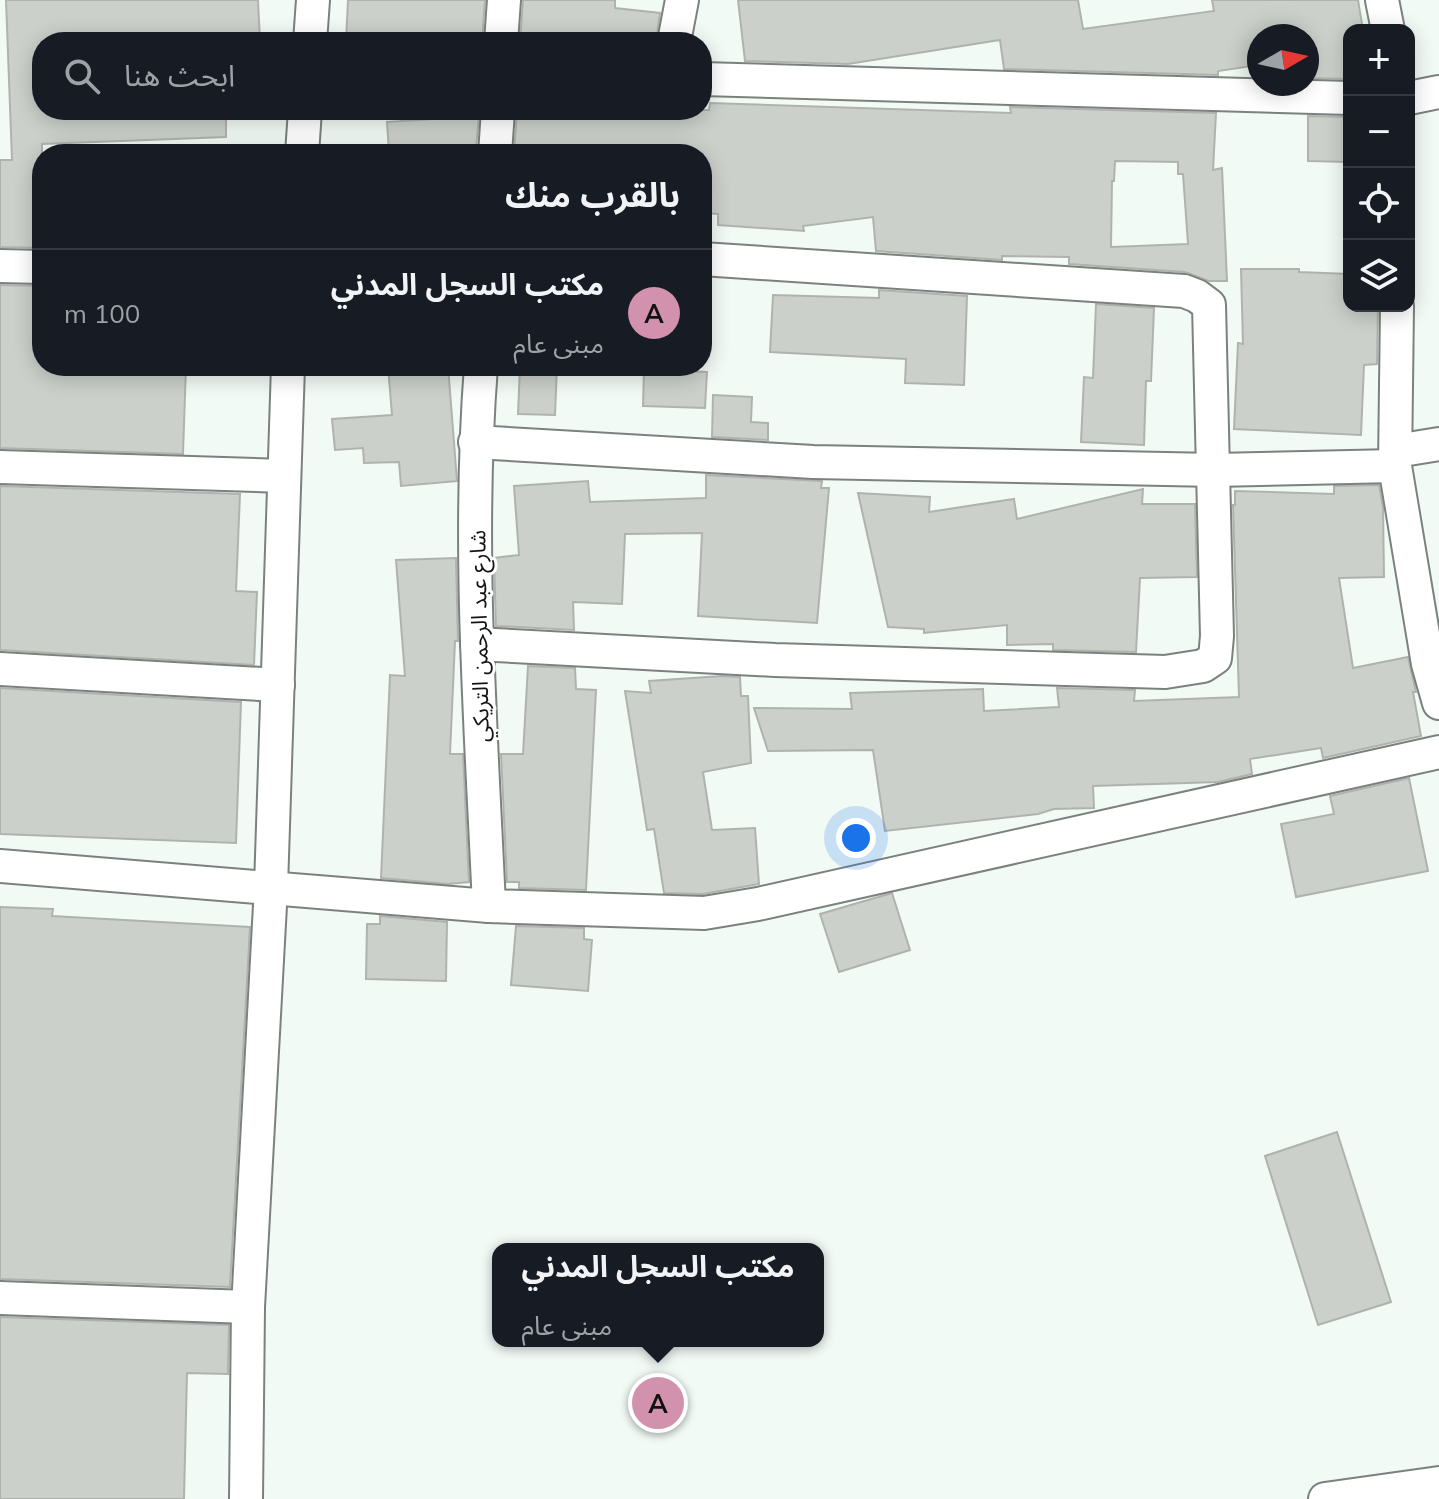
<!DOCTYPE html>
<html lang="ar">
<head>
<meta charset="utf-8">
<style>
	:root { --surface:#171b24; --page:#20242c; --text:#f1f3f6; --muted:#9ea1a6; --line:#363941; --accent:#d291ac }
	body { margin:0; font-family:Mulish,"Noto Sans Arabic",sans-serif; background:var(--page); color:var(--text); direction:rtl }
	.controls { position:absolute; right:24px; top:24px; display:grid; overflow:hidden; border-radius:16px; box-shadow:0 4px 20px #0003 }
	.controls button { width:72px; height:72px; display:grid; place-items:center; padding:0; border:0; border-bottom:2px solid var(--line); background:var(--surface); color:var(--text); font:40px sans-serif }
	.compass { position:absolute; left:1247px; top:24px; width:72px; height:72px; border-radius:50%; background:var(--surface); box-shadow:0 4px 20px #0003; rotate:81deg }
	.you { position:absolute; left:856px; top:838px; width:28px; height:28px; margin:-20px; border:6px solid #fff; border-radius:50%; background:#1a73e8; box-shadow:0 0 0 12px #1a73e833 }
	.badge { display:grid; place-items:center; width:52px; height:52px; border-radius:50%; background:var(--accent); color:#111; font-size:26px; font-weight:700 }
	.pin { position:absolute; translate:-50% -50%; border:4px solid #fff; box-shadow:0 2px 8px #0006 }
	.popup { position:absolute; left:492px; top:1243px; width:332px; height:104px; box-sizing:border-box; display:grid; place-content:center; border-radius:16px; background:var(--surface); filter:drop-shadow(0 2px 6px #0005); font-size:26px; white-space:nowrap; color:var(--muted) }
	.popup b { font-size:30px; color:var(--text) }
	.popup::after { content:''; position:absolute; left:50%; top:100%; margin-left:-16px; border:16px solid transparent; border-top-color:var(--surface) }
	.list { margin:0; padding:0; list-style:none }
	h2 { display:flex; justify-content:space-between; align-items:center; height:104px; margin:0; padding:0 32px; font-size:34px }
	h2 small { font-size:26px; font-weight:400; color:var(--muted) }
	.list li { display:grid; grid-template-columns:52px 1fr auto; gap:24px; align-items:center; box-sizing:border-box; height:128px; padding:0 32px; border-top:2px solid var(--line) }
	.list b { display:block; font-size:30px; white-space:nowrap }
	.list p { margin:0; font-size:26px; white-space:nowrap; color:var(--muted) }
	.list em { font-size:26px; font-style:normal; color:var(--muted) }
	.icon { flex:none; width:44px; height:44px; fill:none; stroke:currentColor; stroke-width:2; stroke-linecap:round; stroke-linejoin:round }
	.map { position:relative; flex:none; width:1439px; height:1499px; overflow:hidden; direction:ltr }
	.search { position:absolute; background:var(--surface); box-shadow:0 4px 20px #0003; left:32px; top:32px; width:680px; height:88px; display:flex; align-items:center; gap:20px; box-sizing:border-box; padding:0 28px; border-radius:32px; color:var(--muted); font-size:30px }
	.panel { position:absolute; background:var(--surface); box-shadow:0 4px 20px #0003; left:32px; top:144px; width:680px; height:232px; border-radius:32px; direction:rtl }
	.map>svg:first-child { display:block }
	.building { fill:#ccd0ca; stroke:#b0b3ad; stroke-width:2; fill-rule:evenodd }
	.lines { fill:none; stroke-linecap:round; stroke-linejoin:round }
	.minor-casing { stroke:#7b827e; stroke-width:36 }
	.minor { stroke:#fff; stroke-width:32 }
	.labels { text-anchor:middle; stroke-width:6; stroke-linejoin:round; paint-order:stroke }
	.street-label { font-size:22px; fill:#121514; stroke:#fff }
</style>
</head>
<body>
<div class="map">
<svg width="1439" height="1499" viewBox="0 0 1439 1499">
	<rect width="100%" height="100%" fill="#f2faf6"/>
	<g class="building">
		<polygon points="6,0 258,0 260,42 42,42 42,110 226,110 226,137 42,144 42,248 0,247 0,160 12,160"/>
		<polygon points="348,0 485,0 482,42 346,42"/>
		<polygon points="523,0 615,0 615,8 660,13 656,42 520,42"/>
		<polygon points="738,0 1078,0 1083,29 1214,11 1212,0 1358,0 1363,30 1349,30 1349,79 1307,78 1307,36 1259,36 1259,65 1218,71 1218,75 1004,69 1000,40 848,64 745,61"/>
		<path d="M710,103L1011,113L1010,107L1216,113L1213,170L1222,168L1227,281H1209L1185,272L1069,264V257L1002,256V260L876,251L873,217L803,226L804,231L718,225V214L702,213V154H514L517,110H709ZM1115,161L1178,162V174H1183L1188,244L1111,247L1112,181H1114Z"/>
		<polygon points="479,116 476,148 389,153 387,122"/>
		<polygon points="1308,116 1349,117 1349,162 1308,161"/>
		<polygon points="1241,269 1299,269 1299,272 1349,274 1349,306 1378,306 1377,364 1364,365 1361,435 1234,429 1238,343 1243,344"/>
		<polygon points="0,285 42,286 42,366 186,366 183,454 0,448"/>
		<polygon points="879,290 967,296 964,385 905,383 906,359 770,352 773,295 879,298"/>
		<polygon points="1096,304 1154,308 1151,381 1146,381 1144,445 1081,442 1084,377 1093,378"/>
		<polygon points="388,366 448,366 457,481 401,486 399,462 364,463 363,448 335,450 332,419 392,415"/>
		<polygon points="520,366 557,366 555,415 518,414"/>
		<polygon points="644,369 707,372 705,408 643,406"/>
		<polygon points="713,395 752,397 751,422 768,423 768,440 712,437"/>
		<polygon points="706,475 822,481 821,488 829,488 817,623 698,616 702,533 625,534 622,604 573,602 574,630 496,626 494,558 519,555 514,486 588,481 590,502 706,498"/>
		<polygon points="1379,485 1383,507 1384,577 1339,578 1353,668 1408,657 1416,692 1413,692 1421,736 1323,758 1321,748 1250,759 1252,774 1218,782 1093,786 1094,808 1054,809 1038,814 885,831 873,750 768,751 754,708 852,709 850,693 983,689 984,711 1059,707 1057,688 1135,690 1134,701 1239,697 1233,505 1235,505 1235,491 1334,494 1334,486"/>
		<polygon points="0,486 240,494 236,591 257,592 254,665 0,650"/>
		<polygon points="1143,489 1142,504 1195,504 1197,577 1140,578 1136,652 1053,650 1053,644 1007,645 1007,625 924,633 924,629 888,627 858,493 930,497 929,512 1014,499 1017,519"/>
		<polygon points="456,558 458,641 455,641 450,754 463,754 469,882 448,884 381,878 390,675 405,676 396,560"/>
		<polygon points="528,666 575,668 576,689 596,690 586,890 519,888 519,882 507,882 501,754 523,754"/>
		<polygon points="722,676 740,677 741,696 748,696 751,763 703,772 712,830 755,828 759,884 703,894 664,893 654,829 647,830 625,691 651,693 649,681"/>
		<polygon points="0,688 241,702 236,843 0,834"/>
		<polygon points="1409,778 1428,871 1296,897 1281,824 1334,814 1330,796"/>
		<polygon points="892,893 910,950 839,972 820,914"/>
		<polygon points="0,907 53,909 52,916 250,927 230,1287 0,1279"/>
		<polygon points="380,916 447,922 446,981 366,979 367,924 380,924"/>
		<polygon points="516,926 584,928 584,939 592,940 588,991 511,985"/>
		<polygon points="1337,1132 1391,1302 1318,1325 1265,1156"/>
		<polygon points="0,1317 229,1325 228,1374 187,1373 184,1499 0,1499"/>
	</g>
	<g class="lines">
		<defs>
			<g id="minor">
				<polyline points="1382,0 1388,30"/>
				<polyline points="310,42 313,0"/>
				<polyline points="501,42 504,0"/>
				<polyline points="674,42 682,0"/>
				<polyline points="702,79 1349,98"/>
				<polyline points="1409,98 1439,92"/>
				<polyline points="302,154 305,110"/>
				<polyline points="495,154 498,110"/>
				<polyline points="0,266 42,267"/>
				<polyline points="1397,306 1395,466 1428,664 1439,703"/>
				<path d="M481,366C467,545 481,726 489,906"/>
				<polyline points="475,442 813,462 1215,470 1395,466"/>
				<polyline points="1396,451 1439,444"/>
				<polyline points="0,467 284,476"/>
				<polyline points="477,644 775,660 1165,672 1203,666 1215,658 1217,636 1209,305 1197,296 1184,291 702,259"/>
				<polyline points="0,669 278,685"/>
				<polyline points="0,866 489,906 704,913 758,904 1439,752"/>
				<polyline points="0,1298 248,1307"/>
				<polyline points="246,1499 248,1307 271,887 288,366"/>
				<polyline points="1325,1499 1439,1483"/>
			</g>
		</defs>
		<use href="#minor" class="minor-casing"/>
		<use href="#minor" class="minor"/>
	</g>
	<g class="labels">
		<g class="street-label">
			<text transform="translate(479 636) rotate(-91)" y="8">شارع عبد الرحمن التريكي</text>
		</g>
	</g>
</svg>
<div class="controls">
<button>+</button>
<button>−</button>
<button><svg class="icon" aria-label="locate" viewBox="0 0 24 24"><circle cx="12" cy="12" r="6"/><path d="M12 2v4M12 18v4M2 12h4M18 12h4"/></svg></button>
<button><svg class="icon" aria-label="layers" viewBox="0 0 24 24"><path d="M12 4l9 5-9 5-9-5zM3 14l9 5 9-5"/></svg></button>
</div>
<svg class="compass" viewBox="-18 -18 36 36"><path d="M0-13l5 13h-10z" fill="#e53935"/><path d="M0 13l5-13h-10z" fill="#9ea1a6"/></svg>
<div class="you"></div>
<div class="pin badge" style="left:658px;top:1403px">A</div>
<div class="popup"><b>مكتب السجل المدني</b>مبنى عام</div>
<div class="search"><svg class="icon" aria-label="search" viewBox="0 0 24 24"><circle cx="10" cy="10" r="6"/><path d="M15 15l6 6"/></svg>ابحث هنا</div>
<section class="panel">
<h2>بالقرب منك<small></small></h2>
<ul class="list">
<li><span class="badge">A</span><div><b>مكتب السجل المدني</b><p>مبنى عام</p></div><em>100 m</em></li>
</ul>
</section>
</div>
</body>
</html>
